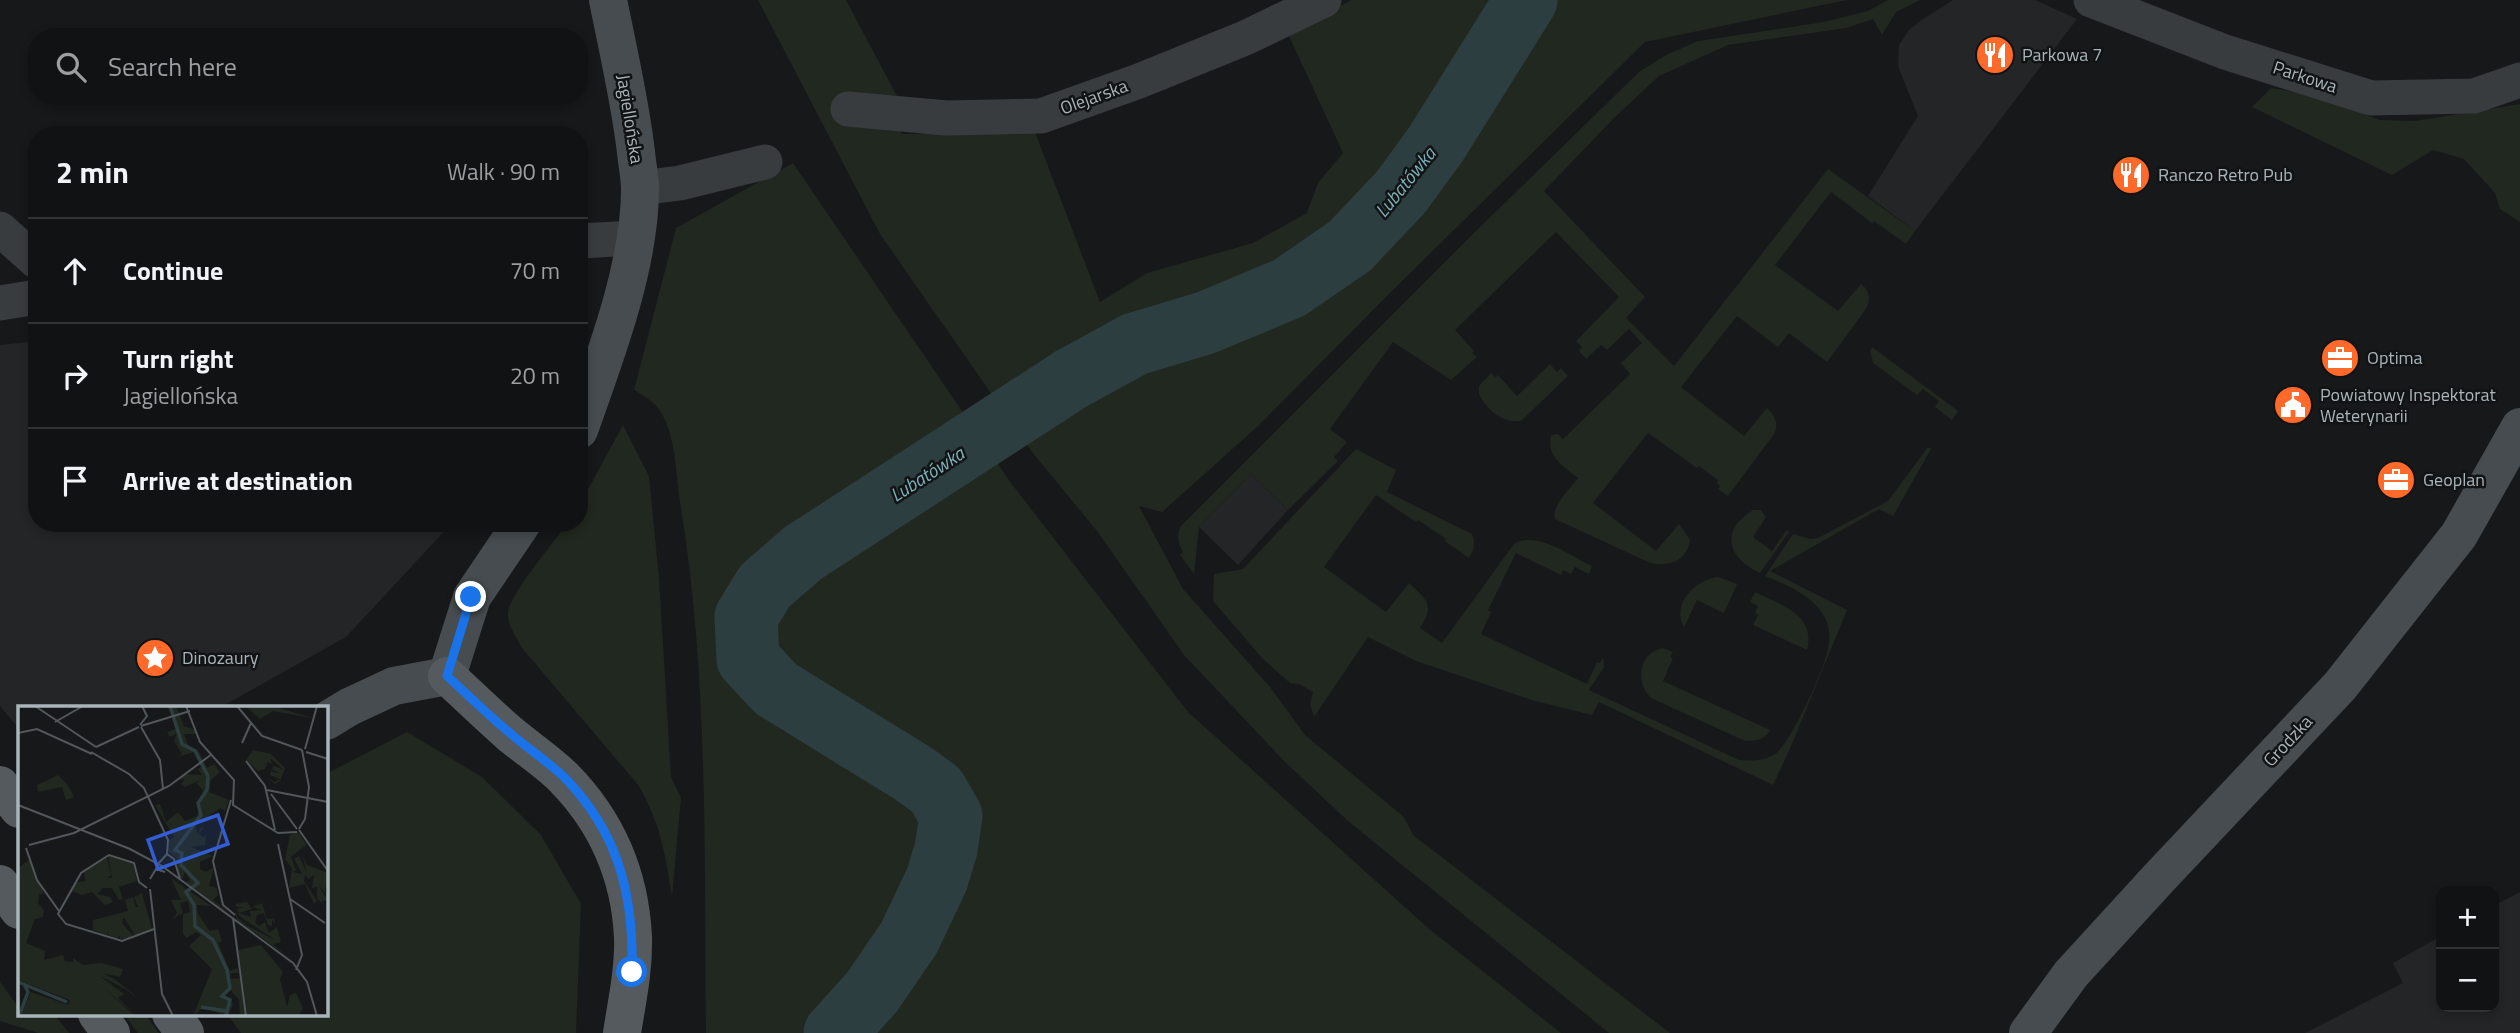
<!DOCTYPE html>
<html lang="en">
<head>
<meta charset="utf-8">
<style>
	:root { --surface:#111214; --page:#1a1b1d; --text:#f1f3f6; --muted:#9c9ea0; --line:#303234 }
	body { margin:0; font-family:"Titillium Web",sans-serif; background:var(--page); color:var(--text) }
	.controls { position:absolute; right:21px; bottom:21px; display:grid; overflow:hidden; border-radius:14px; box-shadow:0 4px 10px #0003 }
	.controls button { width:63px; height:63px; display:grid; place-items:center; padding:0; border:0; border-bottom:2px solid var(--line); background:var(--surface); color:var(--text); font:35px sans-serif }
	.stop { position:absolute; width:21px; height:21px; margin:-16px; border:5px solid #1a73e8; border-radius:50%; background:#fff }
	.stop.end { background:#1a73e8; border-color:#fff; box-shadow:0 2px 7px #0008 }
	.list { margin:0; padding:0; list-style:none }
	h2 { display:flex; justify-content:space-between; align-items:center; height:91px; margin:0; padding:0 28px; font-size:30px }
	h2 small { font-size:23px; font-weight:400; color:var(--muted) }
	.list li { display:grid; grid-template-columns:46px 1fr auto; gap:21px; align-items:center; box-sizing:border-box; height:105px; padding:0 28px; border-top:2px solid var(--line) }
	.list b { display:block; font-size:26px; white-space:nowrap }
	.list p { margin:0; font-size:23px; white-space:nowrap; color:var(--muted) }
	.list em { font-size:23px; font-style:normal; color:var(--muted) }
	.icon { flex:none; width:38px; height:38px; fill:none; stroke:currentColor; stroke-width:2; stroke-linecap:round; stroke-linejoin:round }
	.map { position:relative; flex:none; width:2520px; height:1033px; overflow:hidden }
	.search { position:absolute; background:var(--surface); box-shadow:0 4px 10px #0003; left:28px; top:28px; width:560px; height:77px; display:flex; align-items:center; gap:18px; box-sizing:border-box; padding:0 24px; border-radius:28px; color:var(--muted); font-size:26px }
	.panel { position:absolute; background:var(--surface); box-shadow:0 4px 10px #0003; left:28px; top:126px; width:560px; height:406px; border-radius:28px }
	.map>svg:first-child { display:block }
	.built { fill:#232527 }
	.green { fill:#21281f }
	.lines { fill:none; stroke-linecap:round; stroke-linejoin:round }
	.river { stroke:#2c3e3f; stroke-width:63 }
	.street { stroke:#383c3f; stroke-width:35 }
	.secondary { stroke:#464c4f; stroke-width:38 }
	.primary { stroke:#545a5e; stroke-width:38 }
	.primary-bridge { stroke:#545a5e; stroke-width:38 }
	.route { stroke:#1a73e8; stroke-width:9 }
	.labels { text-anchor:middle; stroke-width:5; stroke-linejoin:round; paint-order:stroke }
	.poi-label { font-size:18px; fill:#a9b5bb; stroke:#121315; text-anchor:start }
	.street-label { font-size:18px; fill:#a9b5bb; stroke:#121315 }
	.water-label { font-size:19px; font-style:italic; fill:#7db2b8; stroke:#121315 }
	.inset-river { fill:none; stroke:#2c3e3f; stroke-width:3.5 }
	.inset-road { fill:none; stroke:#51575a; stroke-width:2 }
	.view { fill:#325dd4; fill-opacity:0.15; stroke:#325dd4; stroke-width:3.5 }
	.inset-edge { fill:none; stroke:#a9b5bb; stroke-width:3.5 }
</style>
</head>
<body>
<div class="map">
<svg width="2520" height="1033" viewBox="0 0 2520 1033">
	<rect width="100%" height="100%" fill="#17181a"/>
	<g class="built">
		<polygon points="1953,0 2035,0 2077,19 1915,231 1868,196 1918,116 1898,66 1899,45 1909,30 1920,21"/>
		<polygon points="37,341 37,523 452,523 346,637 221,707 19,708 19,729 0,706 0,345"/>
		<polygon points="1251,474 1288,510 1238,565 1199,527"/>
		<polygon points="2520,892 2520,1033 2305,1033 2403,983 2393,963 2441,936 2441,1007 2494,1007 2494,906"/>
	</g>
	<g class="green">
		<polygon points="758,0 846,0 898,98 901,134 1035,132 1100,302 1147,273 1253,243 1307,213 1318,183 1343,153 1289,36 1351,0 1847,0 1645,42 1392,291 1257,427 1162,512 1139,506 1183,589 1270,687 1305,735 1404,817 1413,835 1670,1033 1609,1033 1348,821 1285,762 1184,655 1097,531 1032,452 880,234"/>
		<path d="M1888,0H1920L1896,12L1882,35L1873,19L1846,28L1728,45L1659,76L1614,118L1544,191L1645,297L1626,318L1674,366L1828,169L1915,231L1906,244L1874,221L1872,223L1831,192L1775,265L1838,311L1861,284C1870,291 1871,300 1866,309L1827,362L1789,333L1778,347L1737,316L1681,387L1744,436L1767,408C1775,416 1779,424 1774,434L1728,496L1718,489L1720,486L1717,483L1718,480L1699,466L1697,468L1648,433L1593,503L1656,551L1679,524L1690,540C1687,562 1667,568 1648,562L1555,519C1551,506 1570,489 1578,478C1563,466 1546,457 1551,435L1558,434L1563,439L1630,374L1621,363L1642,343L1629,329L1607,350L1601,345L1586,359L1579,351L1582,347L1576,341L1619,297L1556,232L1455,330L1474,351L1472,353L1477,357L1451,380L1393,342L1330,429L1347,442L1334,457L1338,461L1288,510L1251,474L1199,527L1194,574L1180,555L1183,552C1178,543 1176,536 1181,526L1477,230L1639,72L1666,55L1698,41L1824,22L1868,11Z"/>
		<polygon points="2271,88 2319,96 2379,120 2415,121 2520,104 2520,222 2500,209 2495,193 2464,159 2433,150 2392,175 2252,107"/>
		<path d="M793,163L1011,483L1188,712L1428,928L1561,1033H706C704,857 709,677 680,502C676,475 676,439 662,414C656,403 645,396 634,390L676,228Z"/>
		<polygon points="1872,347 1958,411 1952,420 1935,407 1939,401 1923,389 1917,395 1873,363 1870,351"/>
		<path d="M1550,364L1557,372L1561,368L1568,376L1521,421C1502,423 1487,410 1479,394V386L1491,373L1495,377L1498,375L1517,396Z"/>
		<path d="M623,425L649,476L659,578L671,777L681,798L672,897C665,853 661,826 639,786L522,648C516,637 507,625 508,612C511,592 554,542 568,523H579V506Z"/>
		<path d="M1928,447L1931,449L1893,516L1879,509L1770,571L1847,610L1789,751L1773,785L1599,702L1592,715L1535,701L1416,661L1368,637L1314,717L1310,704L1313,692L1299,684L1290,683L1262,658L1213,601L1214,574L1243,569L1356,449L1396,470L1387,492L1472,534C1476,543 1474,550 1469,558L1445,541L1446,539L1418,520L1416,522L1376,495L1324,567L1386,612L1409,583C1428,601 1435,605 1420,628L1442,643L1514,544C1536,530 1571,556 1592,566L1589,574L1575,567L1571,574L1563,570L1561,575L1516,553L1488,610L1491,612L1481,634L1587,684L1597,662L1600,663L1603,657L1604,667L1589,690L1739,760C1751,761 1764,761 1775,754C1790,745 1825,668 1828,649C1830,639 1830,627 1825,618C1813,595 1787,585 1765,576L1793,534L1810,539L1818,538L1888,501Z"/>
		<path d="M1753,510H1761L1766,517L1753,537L1772,551L1787,530L1789,532L1760,573C1728,558 1719,531 1753,510Z"/>
		<path d="M1718,577L1737,584L1724,613L1697,600L1684,627C1671,604 1695,580 1718,577Z"/>
		<path d="M1755,592C1781,605 1816,614 1807,650L1753,625L1758,615L1755,613L1758,606L1750,602Z"/>
		<path d="M1663,648L1673,652L1670,657L1673,658L1663,681L1770,730C1765,740 1755,741 1745,741L1651,698C1635,682 1638,653 1663,648Z"/>
		<polygon points="407,732 482,777 541,835 581,904 576,1033 241,1033 227,1014 326,1014 326,774"/>
		<polygon points="0,982 19,1008 19,1014 26,1016 30,1014 54,1014 69,1033 38,1033 0,1021"/>
		<polygon points="124,1014 145,1014 159,1033 138,1033"/>
	</g>
	<g class="lines">
		<polyline class="river" points="835,1033 872,992 909,938 937,879 946,849 951,816 936,790 914,774 776,689 748,659 746,617 765,586 803,553 1071,379 1135,344 1205,323 1289,288 1350,246 1401,192 1436,144 1526,0"/>
		<g class="street">
			<polyline points="2091,0 2225,52 2371,98 2474,96 2520,80"/>
			<polyline points="848,109 946,118 1041,116 1139,81 1245,38 1324,0"/>
			<polyline points="640,188 680,183 765,162"/>
			<polyline points="0,229 37,262"/>
			<polyline points="579,241 635,238"/>
			<polyline points="0,303 37,297"/>
		</g>
		<g class="secondary">
			<path d="M579,430C605,357 640,266 640,189C640,177 637,164 636,152C630,101 618,50 608,0"/>
			<polyline points="326,721 349,707 394,686 447,676 472,597 522,523"/>
			<polyline points="2028,1033 2071,974 2158,879 2340,686 2459,535 2520,427"/>
		</g>
		<g class="primary">
			<path d="M447,676C468,695 488,715 510,734C528,749 548,762 564,778C607,822 630,876 633,937C634,969 627,1001 622,1033"/>
			<polyline points="0,785 19,809"/>
			<polyline points="97,1014 111,1033"/>
			<polyline points="171,1014 185,1033"/>
		</g>
		<polyline class="primary-bridge" points="0,884 19,910"/>
	</g>
	<g class="lines">
		<path class="route" d="M471,597L447,676C468,695 488,715 510,733C527,748 547,761 564,777C619,833 634,896 632,972"/>
	</g>
	<defs>
		<symbol id="restaurant-disc" viewBox="-11 -11 22 22"><circle r="9.5" fill="#ff692a" stroke="#121315"/><path d="M-5-6h1v4h1v-4h1v4h1v-4h1v5L-1.5 .5V6h-2V.5L-5-1ZM5-6V6H3V1.5H1.5Q1.5-4 5-6Z" fill="#fff"/></symbol>
		<symbol id="office-disc" viewBox="-11 -11 22 22"><circle r="9.5" fill="#ff692a" stroke="#121315"/><path d="M-6-3h4V-5.5h4V-3h4V5H-6ZM-1-4.5V-3h2v-1.5ZM-6 0V1H6V0Z" fill="#fff"/></symbol>
		<symbol id="civic-disc" viewBox="-11 -11 22 22"><circle r="9.5" fill="#ff692a" stroke="#121315"/><path d="M-.6-6.5H3V-4.5H.6V-3L4-1V1h2V6H-6V1h2V-1L-.6-3ZM-1.2 2.5V6h2.4V2.5Z" fill="#fff"/></symbol>
		<symbol id="sight-disc" viewBox="-11 -11 22 22"><circle r="9.5" fill="#ff692a" stroke="#121315"/><path d="M0-6L1.8-2.2L6-1.7L2.9 1.2L3.7 5.4L0 3.3L-3.7 5.4L-2.9 1.2L-6-1.7L-1.8-2.2Z" fill="#fff"/></symbol>
	</defs>
	<g fill-rule="evenodd">
		<use href="#restaurant-disc" x="1973" y="33" width="44" height="44"/>
		<use href="#restaurant-disc" x="2109" y="153" width="44" height="44"/>
		<use href="#office-disc" x="2318" y="336" width="44" height="44"/>
		<use href="#civic-disc" x="2271" y="383" width="44" height="44"/>
		<use href="#office-disc" x="2374" y="458" width="44" height="44"/>
		<use href="#sight-disc" x="133" y="636" width="44" height="44"/>
	</g>
	<g class="labels">
		<g class="poi-label">
			<text x="2022" y="61">Parkowa 7</text>
			<text x="2158" y="181">Ranczo Retro Pub</text>
			<text x="2367" y="364">Optima</text>
			<text x="2320" y="401">Powiatowy Inspektorat<tspan x="2320" dy="21">Weterynarii</tspan></text>
			<text x="2423" y="486">Geoplan</text>
			<text x="182" y="664">Dinozaury</text>
		</g>
		<g class="street-label">
			<text transform="translate(2305 77) rotate(18)" y="6">Parkowa</text>
			<text transform="translate(1094 97) rotate(-20)" y="6">Olejarska</text>
			<text transform="translate(630 119) rotate(81)" y="6">Jagiellońska</text>
			<text transform="translate(2288 741) rotate(-47)" y="6">Grodzka</text>
		</g>
		<g class="water-label">
			<text transform="translate(1405 182) rotate(-51)" y="7">Lubatówka</text>
			<text transform="translate(927 474) rotate(-33)" y="7">Lubatówka</text>
		</g>
	</g>
	<g transform="translate(18 706)">
		<rect width="310" height="310" fill="#17181a"/>
		<path d="M148,0H158L165,18L175,15L164,19L177,24L178,28H166L170,39L180,44L189,62L196,58L202,66L193,74L191,86L211,94L207,105L202,102L177,120L180,128L183,121L186,122L181,128L186,131L188,128L187,139L173,141L195,150L182,156V163L188,166L196,161L191,180L199,182L200,189L195,194L215,210L168,177L172,174L167,166L164,174L161,171L158,152L150,146L151,134L156,131L131,89L137,99L142,98L148,116L160,106L167,115L179,110L185,84L178,77L185,73L167,81L163,78L167,73L159,74L166,68L184,69L180,63L184,60L176,46L159,51L164,48L156,35L159,27L152,31L149,26L158,23L156,10ZM227,0H254L295,12L255,5L242,13ZM235,44L253,48L267,62L262,75L257,78L248,71L257,76L262,73L252,69L253,65L263,68L254,63L255,60L265,63L252,52L254,58L249,56L247,63L240,65L228,54ZM40,69L50,79L56,91L48,94L44,81L20,86L19,79ZM280,126L291,142L288,139L273,151L278,164L275,166L284,168L276,153L281,150L289,167L284,148L289,159L310,167V188L307,180V187L300,179L310,194L304,195L307,200L299,192V181L294,182L296,169L290,173L287,169L286,175L299,195L296,198L287,178L271,182L274,163L267,153L272,129ZM90,150L115,158L119,175L101,181L105,193L101,194L94,182H85L79,188L92,191L95,196L87,199L74,186L64,189L53,185L59,176L67,175L66,165L89,152L93,169L89,172H94ZM11,154L26,188H21L20,197L26,204L25,211L17,213L8,237L27,245L26,254L45,249L47,255L55,256V252L65,259L84,257L105,263L102,271L84,267L95,272L113,286L120,293L109,284L82,270L106,288L100,292L119,310L87,283L117,310H2L13,286L50,299L52,294L0,274V162ZM153,172L193,200L179,199L180,208L192,225L200,223L204,235L200,237L212,265L219,262L221,267H213L212,273L222,272L229,306L220,244L243,239L265,266L262,273L269,301L272,289L278,287L285,302L281,309L285,310H222L221,294L213,285L206,290L215,298L210,310L184,302L175,310L194,263L171,240L183,229L178,226L169,232L165,228V208L172,206L170,195L162,197L165,207L154,213L159,207L153,194H163ZM124,187L134,223L118,231L106,211L104,217L117,232L102,233L101,229L99,233L90,229L91,224L89,229L75,224V214L110,205L107,194L115,191L118,201H120L116,191ZM229,196L234,203L221,207L233,211L232,205L244,204L234,201L244,197L249,213L256,212L257,219L254,214V220L250,219L246,207L239,209L237,216L241,220L247,216L251,227L259,221L263,236L255,238L269,250L219,214L216,201L220,212L228,219L259,235L221,210L219,203L227,201H219L217,198Z" fill="#21281f"/>
		<path class="inset-river" d="M152,0L164,38L177,45L190,70L189,84L180,97L183,109L157,144L164,147L163,159L180,177L168,186L176,199L177,220L195,234L209,264L212,282L204,290L212,294L208,310M0,276L49,296M183,301L208,305M1,310L10,286L6,278"/>
		<path class="inset-road" d="M17,0L78,41M168,0L182,36L216,74L215,99L260,127L279,126M219,0L244,30L284,44M37,16L65,0M122,19L129,10L124,0M123,20L172,5M123,21L142,54L145,83M0,27L19,23L74,48M224,37L233,17M78,41L121,21M287,43L299,0M73,46L111,68L126,82L150,134L149,148L140,158M288,46L310,53M228,55L247,80L257,124M249,84L310,96M253,88L279,123M213,94L195,155L205,199L217,209M0,99L112,143L144,160L275,257L289,276L299,310M281,123L287,113L291,81L284,44M281,124L310,165M260,138L284,249L278,264M11,139L56,127L151,80L194,48M8,142L19,174L41,205M149,148L156,153L162,173M132,173L138,163L147,166M129,182L121,176L116,157L91,149L63,167L40,208L48,218L104,235L136,223M132,183L144,288L155,310M272,193L307,217M215,212L228,310"/>
		<path class="view" d="M200,109L210,138L140,163L130,134Z"/>
		<rect width="310" height="310" class="inset-edge"/>
	</g>
</svg>
<div class="controls">
<button>+</button>
<button>−</button>
</div>
<div class="stop" style="left:632px;top:972px"></div>
<div class="stop end" style="left:471px;top:597px"></div>
<div class="search"><svg class="icon" aria-label="search" viewBox="0 0 24 24"><circle cx="10" cy="10" r="6"/><path d="M15 15l6 6"/></svg>Search here</div>
<section class="panel">
<h2>2 min<small>Walk · 90 m</small></h2>
<ul class="list">
<li><svg class="icon" aria-label="ahead" viewBox="0 0 24 24"><path d="M12 20V5M6 11l6-6 6 6"/></svg><div><b>Continue</b></div><em>70 m</em></li>
<li><svg class="icon" aria-label="right" viewBox="0 0 24 24"><path d="M7 20v-9h11M14 6l5 5-5 5"/></svg><div><b>Turn right</b><p>Jagiellońska</p></div><em>20 m</em></li>
<li><svg class="icon" aria-label="arrive" viewBox="0 0 24 24"><path d="M6 21V4h12l-3 4 3 4H6"/></svg><div><b>Arrive at destination</b></div></li>
</ul>
</section>
</div>
</body>
</html>
